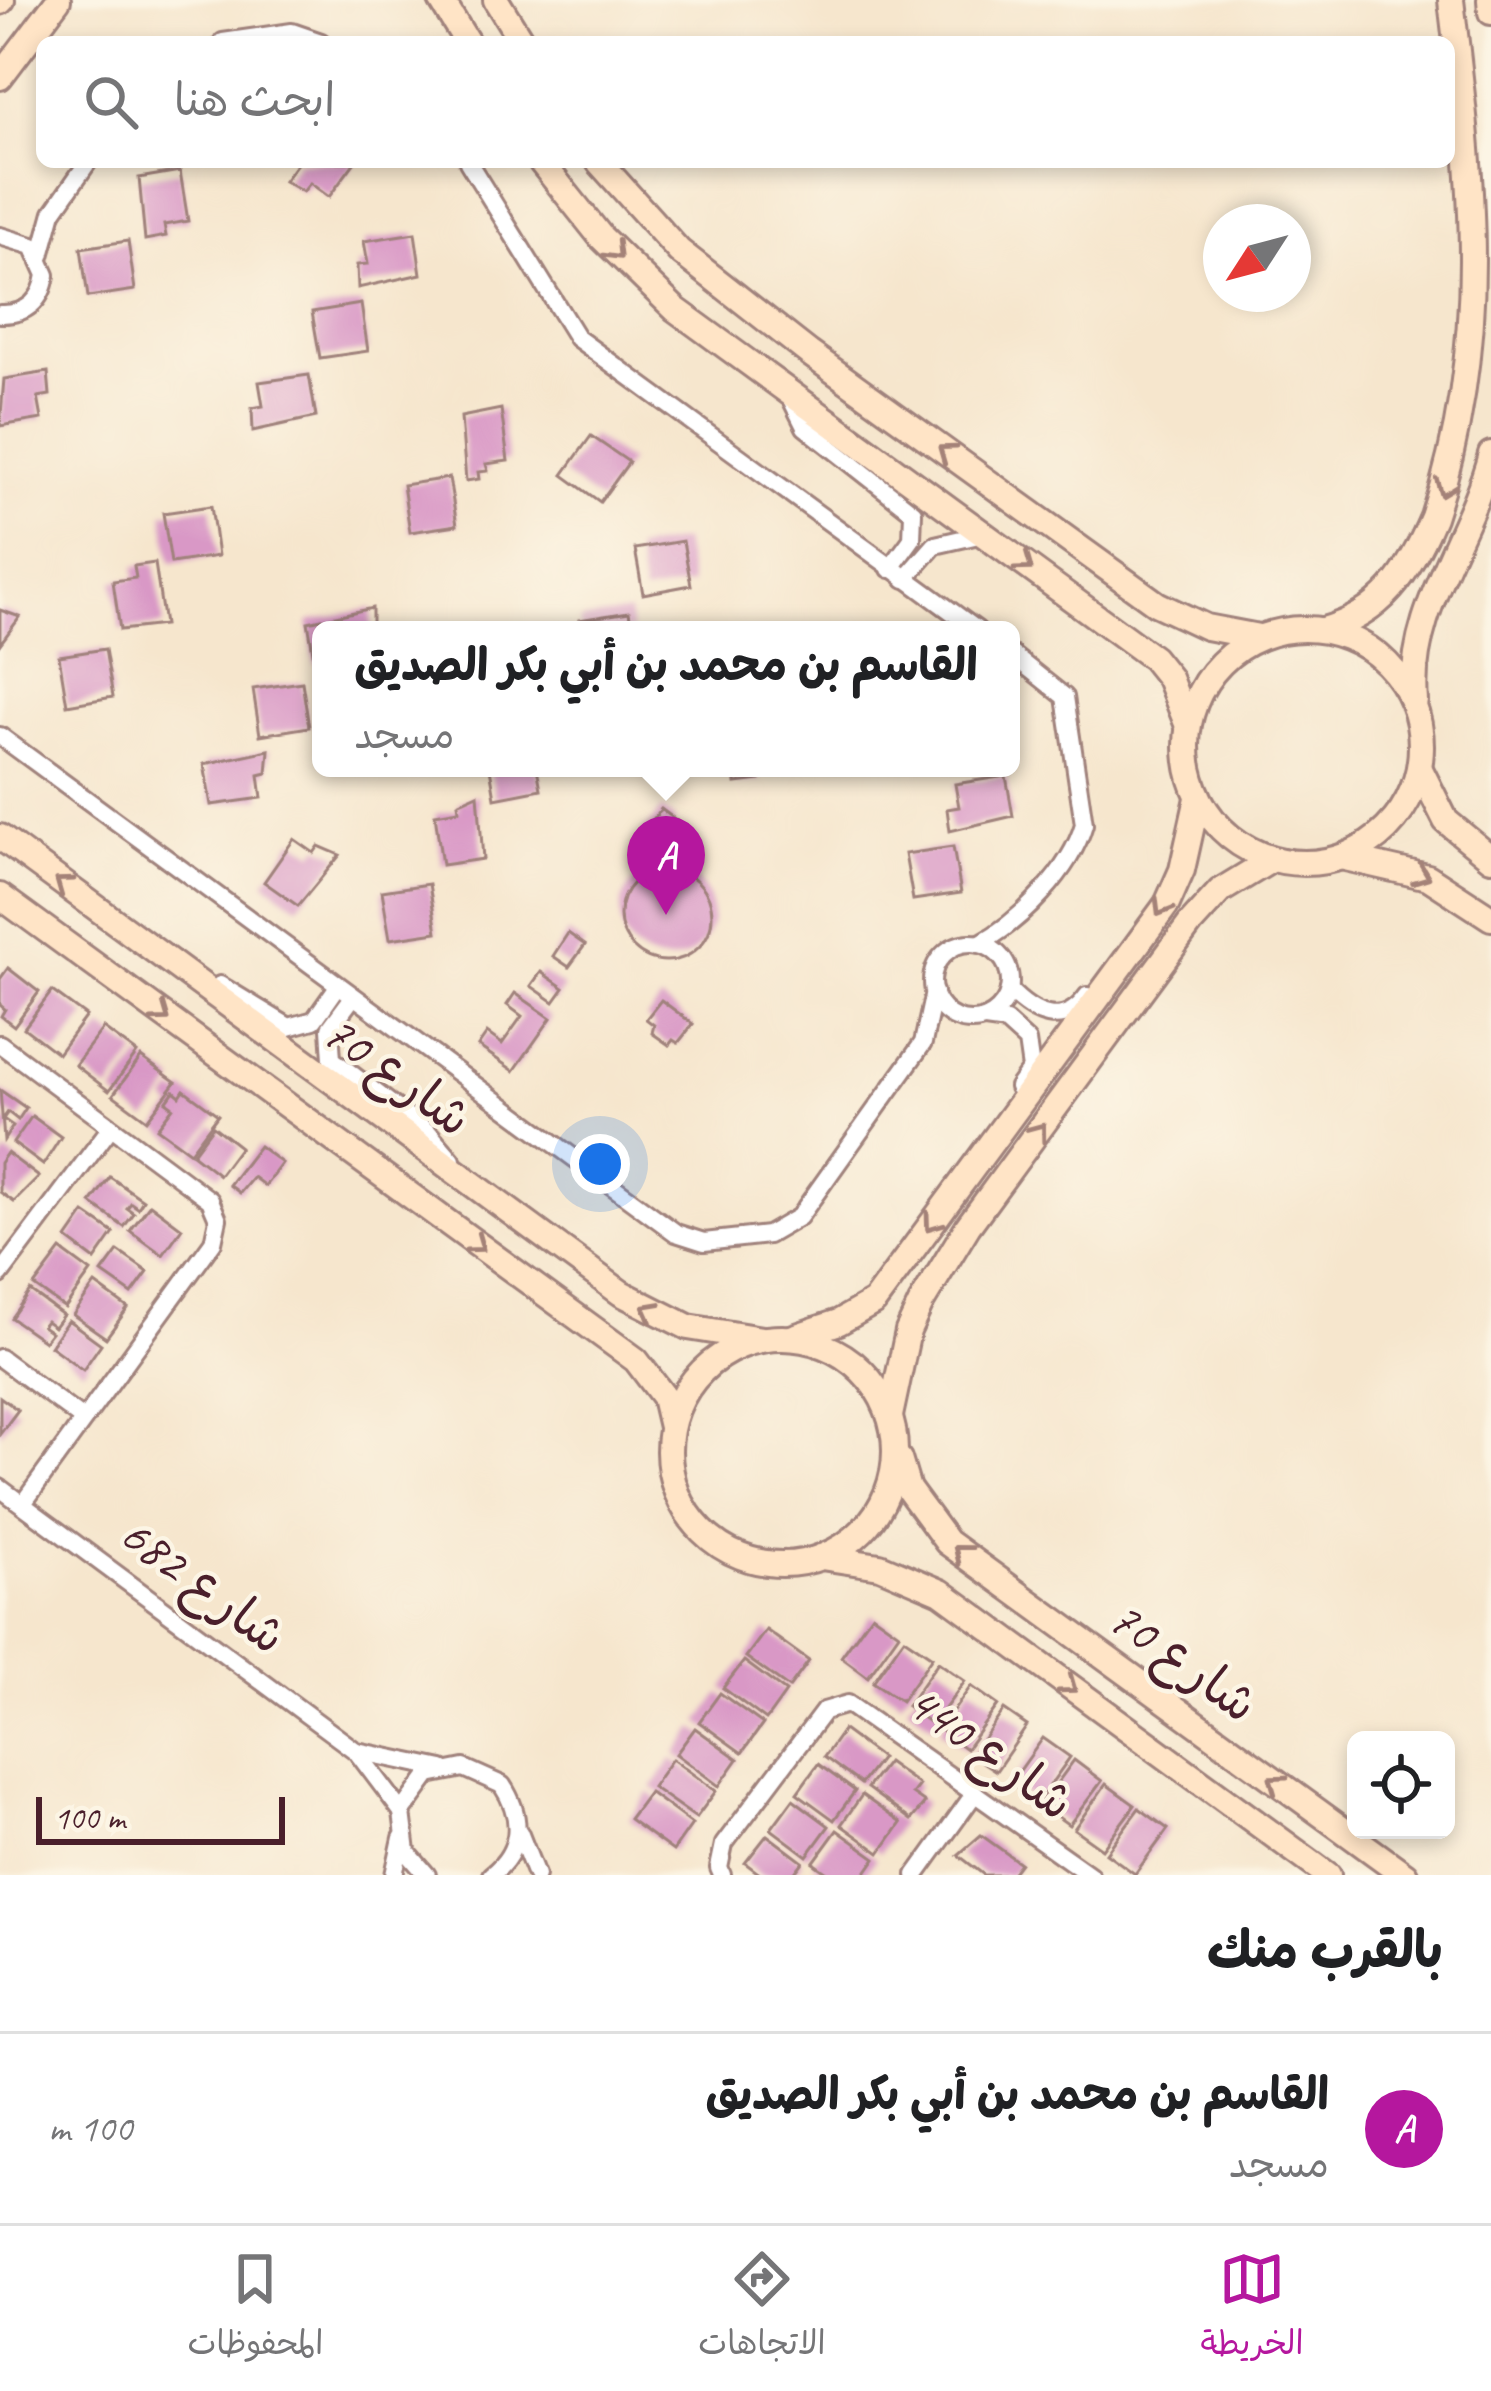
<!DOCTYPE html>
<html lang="ar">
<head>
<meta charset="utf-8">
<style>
	:root { --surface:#fff; --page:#f2f2f2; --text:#202124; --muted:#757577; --line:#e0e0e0; --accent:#b5179e }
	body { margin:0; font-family:Caveat,"Playpen Sans Arabic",sans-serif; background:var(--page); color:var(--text); direction:rtl }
	.controls { position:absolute; right:36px; bottom:36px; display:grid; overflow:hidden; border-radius:18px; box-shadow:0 6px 18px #0003 }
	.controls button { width:108px; height:108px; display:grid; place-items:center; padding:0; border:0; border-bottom:3px solid var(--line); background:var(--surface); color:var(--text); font:60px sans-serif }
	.compass { position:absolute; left:1203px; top:204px; width:108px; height:108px; border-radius:50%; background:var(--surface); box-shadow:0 6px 18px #0003; rotate:234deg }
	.scale { position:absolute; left:36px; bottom:30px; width:249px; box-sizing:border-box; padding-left:12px; border:6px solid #4a1f2b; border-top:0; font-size:33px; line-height:42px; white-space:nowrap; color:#4a1f2b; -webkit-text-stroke:9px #fcf5e5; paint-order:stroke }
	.you { position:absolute; left:600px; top:1164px; width:42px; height:42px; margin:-30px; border:9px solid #fff; border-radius:50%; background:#1a73e8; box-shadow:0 0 0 18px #1a73e833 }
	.badge { display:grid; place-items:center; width:78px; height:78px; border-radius:50%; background:var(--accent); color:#fff; font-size:39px; font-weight:700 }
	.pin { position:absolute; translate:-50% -99px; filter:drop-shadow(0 3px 6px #0008) }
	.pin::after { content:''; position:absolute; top:63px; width:42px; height:36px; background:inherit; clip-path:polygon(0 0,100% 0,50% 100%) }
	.popup { position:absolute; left:312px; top:621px; width:708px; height:156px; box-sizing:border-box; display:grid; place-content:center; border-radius:18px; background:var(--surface); filter:drop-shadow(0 3px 9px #0005); font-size:39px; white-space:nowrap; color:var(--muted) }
	.popup b { font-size:45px; color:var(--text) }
	.popup::after { content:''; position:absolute; left:50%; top:100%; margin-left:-24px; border:24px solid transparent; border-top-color:var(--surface) }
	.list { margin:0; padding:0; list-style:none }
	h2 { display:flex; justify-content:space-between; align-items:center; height:156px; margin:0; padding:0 48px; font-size:51px }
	h2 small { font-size:39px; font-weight:400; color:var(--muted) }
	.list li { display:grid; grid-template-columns:78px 1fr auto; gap:36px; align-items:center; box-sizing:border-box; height:192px; padding:0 48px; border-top:3px solid var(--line) }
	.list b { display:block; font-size:45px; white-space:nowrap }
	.list p { margin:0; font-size:39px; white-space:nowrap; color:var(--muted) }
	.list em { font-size:39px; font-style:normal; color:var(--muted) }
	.icon { flex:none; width:66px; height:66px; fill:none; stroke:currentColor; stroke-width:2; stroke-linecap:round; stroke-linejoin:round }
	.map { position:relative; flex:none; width:1491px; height:1875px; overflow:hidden; direction:ltr }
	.search { position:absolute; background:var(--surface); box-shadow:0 6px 18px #0003; left:36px; right:36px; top:36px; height:132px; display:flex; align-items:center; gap:30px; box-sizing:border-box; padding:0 42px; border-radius:18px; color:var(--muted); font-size:45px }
	.sheet { height:348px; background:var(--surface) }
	nav { display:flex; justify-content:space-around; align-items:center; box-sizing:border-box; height:168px; border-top:3px solid var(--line); background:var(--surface); font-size:33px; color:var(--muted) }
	nav a { display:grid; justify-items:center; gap:6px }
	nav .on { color:var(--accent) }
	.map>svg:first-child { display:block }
	.building { fill:#d998c6 }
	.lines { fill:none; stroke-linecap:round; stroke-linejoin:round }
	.street-casing { stroke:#a0827c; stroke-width:22 }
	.secondary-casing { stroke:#a0827c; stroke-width:30 }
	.street { stroke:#fff; stroke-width:16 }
	.secondary { stroke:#ffe4c6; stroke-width:24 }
	.oneway { stroke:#a48278 }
	.labels { text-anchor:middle; stroke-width:9; stroke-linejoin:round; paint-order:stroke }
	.street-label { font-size:51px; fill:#4a1f2b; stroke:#fcf5e5 }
</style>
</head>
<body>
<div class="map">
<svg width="1491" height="1875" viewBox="0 0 1491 1875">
	<rect width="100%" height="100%" fill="#fcf5e5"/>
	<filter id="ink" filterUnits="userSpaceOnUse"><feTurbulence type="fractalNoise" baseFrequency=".00833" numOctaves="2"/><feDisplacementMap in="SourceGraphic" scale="24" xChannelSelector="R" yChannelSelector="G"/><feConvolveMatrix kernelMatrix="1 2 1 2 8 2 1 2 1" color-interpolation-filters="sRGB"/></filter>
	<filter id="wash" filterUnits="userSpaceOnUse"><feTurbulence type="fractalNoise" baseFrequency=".004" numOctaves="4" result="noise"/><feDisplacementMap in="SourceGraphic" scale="48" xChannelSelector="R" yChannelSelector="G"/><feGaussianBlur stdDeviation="2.7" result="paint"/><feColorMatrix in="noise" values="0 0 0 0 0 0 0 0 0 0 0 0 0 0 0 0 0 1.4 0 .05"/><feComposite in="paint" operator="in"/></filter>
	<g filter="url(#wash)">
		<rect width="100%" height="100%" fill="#f6e6cd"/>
		<g id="blocks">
			<g class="building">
				<polygon points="298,162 355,162 329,197 310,183 303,192 284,181"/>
				<polygon points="180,171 188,221 164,225 166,236 145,240 139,178"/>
				<polygon points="415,233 421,274 358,288 357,265 368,264 364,241"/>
				<polygon points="128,241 135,290 88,297 81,248"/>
				<polygon points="361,304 368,351 320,358 312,312"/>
				<polygon points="48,372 50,395 38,397 42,419 0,426 4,379"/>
				<polygon points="309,375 316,417 253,431 252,408 263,406 259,382"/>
				<polygon points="501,409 508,461 486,464 488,471 478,472 479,479 466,481 461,417"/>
				<polygon points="591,436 629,462 600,502 563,475"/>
				<polygon points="449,478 457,525 410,532 403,485"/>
				<polygon points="211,506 218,556 171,563 163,513"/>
				<polygon points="683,541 691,585 643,594 635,549"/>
				<polygon points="155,563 164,625 120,630 113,581 136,578 134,566"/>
				<polygon points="372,608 372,630 321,630 321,663 315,664 308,622"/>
				<polygon points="0,610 20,617 0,644"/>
				<polygon points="629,612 632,630 581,630 579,620"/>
				<polygon points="105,649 113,697 67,705 59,656"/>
				<polygon points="302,682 309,727 260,735 253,689"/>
				<polygon points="269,750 267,773 259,775 262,798 211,805 204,764"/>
				<polygon points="490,768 537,768 541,789 495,798"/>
				<polygon points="734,768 758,768 760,780 736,783"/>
				<polygon points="1006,776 1013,816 950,831 947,809 959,807 955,784"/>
				<polygon points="478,794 483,859 442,865 435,814 459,810 458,803"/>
				<polygon points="661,809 676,820 658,845 642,834"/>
				<polygon points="294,839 314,853 319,846 340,855 298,906 264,882"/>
				<polygon points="953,847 961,893 913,900 905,854"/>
				<circle cx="666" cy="915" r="46"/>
				<polygon points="429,884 437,932 390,939 382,891"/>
				<polygon points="568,933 585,945 569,967 553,956"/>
				<polygon points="8,968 39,992 14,1026 1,1016 5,1009 0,1005 0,979"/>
				<polygon points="541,972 564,988 554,1002 531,986"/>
				<polygon points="52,991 86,1016 58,1054 24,1028"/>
				<polygon points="515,993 551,1018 514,1071 478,1046 487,1033 502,1044 522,1016 507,1005"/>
				<polygon points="661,1000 693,1024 678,1043 673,1040 669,1045 652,1033 654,1025 646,1019"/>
				<polygon points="103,1028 137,1053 109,1091 75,1065"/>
				<polygon points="141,1057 176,1082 147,1120 113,1095"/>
				<polygon points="0,1090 26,1108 18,1120 8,1112 3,1119 13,1126 4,1140"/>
				<polygon points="184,1090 218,1115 190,1152 157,1128 173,1107 166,1102 174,1091 180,1096"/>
				<polygon points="32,1116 61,1137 43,1165 13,1143"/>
				<polygon points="213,1126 240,1147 219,1175 192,1154"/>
				<polygon points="259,1146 282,1163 265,1186 253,1177 240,1193 229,1185"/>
				<polygon points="7,1153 39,1177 14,1202 0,1192 0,1163"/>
				<polygon points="110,1177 143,1200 138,1208 131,1203 127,1208 134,1213 124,1227 91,1203"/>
				<polygon points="150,1204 182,1228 163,1255 130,1231"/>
				<polygon points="85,1213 114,1233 95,1260 67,1239"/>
				<polygon points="61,1250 91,1272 65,1308 34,1286"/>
				<polygon points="118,1251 148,1272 132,1294 102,1273"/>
				<polygon points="95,1284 128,1308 106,1338 73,1315"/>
				<polygon points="30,1291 63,1315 54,1327 46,1321 42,1326 51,1332 44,1341 11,1318"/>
				<polygon points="68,1320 101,1344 83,1370 50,1346"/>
				<polygon points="0,1397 18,1410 0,1434"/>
				<polygon points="872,1614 899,1633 868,1677 841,1657"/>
				<polygon points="766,1630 809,1661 789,1688 746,1657"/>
				<polygon points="904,1638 932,1657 901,1701 873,1682"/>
				<polygon points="744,1661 786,1692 766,1720 723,1688"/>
				<polygon points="938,1662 965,1681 933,1725 907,1706"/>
				<polygon points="971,1686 998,1705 966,1749 940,1730"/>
				<polygon points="720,1693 763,1724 742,1753 699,1722"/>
				<polygon points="1004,1710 1027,1726 996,1771 972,1755"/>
				<polygon points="695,1728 738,1759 719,1786 676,1754"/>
				<polygon points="843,1730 881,1758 861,1784 824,1757"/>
				<polygon points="1043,1738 1070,1757 1038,1802 1011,1783"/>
				<polygon points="672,1759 716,1791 696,1818 652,1787"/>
				<polygon points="1074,1760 1102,1781 1069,1825 1041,1805"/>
				<polygon points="887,1762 919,1785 912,1794 925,1803 911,1820 867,1788"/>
				<polygon points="818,1764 855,1791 834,1820 797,1793"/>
				<polygon points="1106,1784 1135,1805 1102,1849 1074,1829"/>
				<polygon points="649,1792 692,1824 673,1851 629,1819"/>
				<polygon points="862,1795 901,1823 880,1853 841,1825"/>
				<polygon points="793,1799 829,1826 807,1856 771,1829"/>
				<polygon points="1139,1808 1168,1829 1135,1874 1106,1853"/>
				<polygon points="837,1830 876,1858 864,1875 830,1875 813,1863"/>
				<polygon points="767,1835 803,1862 793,1875 761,1875 745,1863"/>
				<polygon points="981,1835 1020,1863 1011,1875 984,1875 958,1855"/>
			</g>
		</g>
	</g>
	<g filter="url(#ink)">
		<use href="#blocks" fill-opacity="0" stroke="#a0827c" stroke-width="3"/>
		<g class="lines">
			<defs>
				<g id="street">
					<polyline points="223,42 292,32 321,42"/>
					<polyline points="468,162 577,338 977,630"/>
					<path d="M0,236L33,246L46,275C42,301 26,315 0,314"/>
					<polyline points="41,256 53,212 88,162"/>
					<polyline points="788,393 805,427 913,512 912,539 890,569"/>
					<polyline points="905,579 935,545 983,534"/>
					<polyline points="0,736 676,1233 704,1242 768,1235 799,1217 923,1043 934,992"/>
					<circle cx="971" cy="982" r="39"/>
					<path d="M979,944C1020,922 1071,870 1084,824L1065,697L1011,654"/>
					<polyline points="220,985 289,1027 314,1020 338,986"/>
					<path d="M1009,990C1033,1015 1063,1030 1087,996"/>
					<polyline points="353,997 330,1028 332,1059 428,1132 452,1160"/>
					<polyline points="985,1019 1006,1022 1027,1041 1031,1069 1018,1087"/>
					<polyline points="0,1044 210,1200 218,1219 213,1242 24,1502"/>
					<polyline points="0,1275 111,1127"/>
					<polyline points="0,1358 81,1418"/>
					<polyline points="0,1488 356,1751 402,1812"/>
					<polyline points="357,1751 443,1769"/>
					<polyline points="519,1832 536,1875"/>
					<polyline points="394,1875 402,1838"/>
					<path d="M427,1875L407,1852L402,1812L429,1775L464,1768L502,1785C523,1817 523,1850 491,1875"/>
					<polyline points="722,1875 719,1868 724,1844 824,1711 848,1704 1090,1875"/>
					<polyline points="916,1875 975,1793"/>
				</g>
				<g id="secondary">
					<polyline points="441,0 467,42"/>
					<polyline points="496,0 522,42"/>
					<polyline points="1490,0 1491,12"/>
					<polyline points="0,2 2,0"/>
					<polyline points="0,77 58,0"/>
					<polyline points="541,162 601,237 675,309 1153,658 1169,678 1188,726"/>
					<polyline points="599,162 679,251 809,353 1157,604 1206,627 1259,637"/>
					<circle cx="1304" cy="746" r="117"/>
					<path d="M1323,630C1383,614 1409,573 1433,517C1491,340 1473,183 1451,0"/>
					<path d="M1415,701C1407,612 1469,538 1491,454"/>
					<polyline points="1420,769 1446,821 1491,858"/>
					<polyline points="0,837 621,1293 688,1327 762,1339"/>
					<polyline points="1345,858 1428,877 1491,918"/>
					<polyline points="0,896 636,1360 664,1397 671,1427"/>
					<polyline points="794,1337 839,1322 874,1302 1167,904 1182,870 1198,798"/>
					<circle cx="782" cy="1451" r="113"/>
					<polyline points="890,1416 908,1331 921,1303 968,1226 1190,924 1220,891 1271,860"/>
					<polyline points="899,1459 908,1489 947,1542 1405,1875"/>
					<polyline points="821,1557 880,1566 941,1592 1328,1875"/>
				</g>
			</defs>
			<use href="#street" class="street-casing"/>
			<use href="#secondary" class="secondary-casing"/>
			<use href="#street" class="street"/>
			<use href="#secondary" class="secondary"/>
		</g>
		<defs><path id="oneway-chevron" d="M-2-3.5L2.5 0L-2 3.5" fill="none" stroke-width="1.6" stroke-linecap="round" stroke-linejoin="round" transform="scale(3)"/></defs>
		<g class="oneway">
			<use href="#oneway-chevron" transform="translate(615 252) rotate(45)"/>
			<use href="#oneway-chevron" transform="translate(946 452) rotate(-144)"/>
			<use href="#oneway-chevron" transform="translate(1444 488) rotate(111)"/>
			<use href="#oneway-chevron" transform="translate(1025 564) rotate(36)"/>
			<use href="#oneway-chevron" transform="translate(1422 875) rotate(21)"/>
			<use href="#oneway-chevron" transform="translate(63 884) rotate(-144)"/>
			<use href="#oneway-chevron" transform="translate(1162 908) rotate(121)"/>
			<use href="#oneway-chevron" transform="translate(162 1015) rotate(36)"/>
			<use href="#oneway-chevron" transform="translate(1039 1131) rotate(-53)"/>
			<use href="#oneway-chevron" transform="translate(932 1223) rotate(126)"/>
			<use href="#oneway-chevron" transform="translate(477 1245) rotate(36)"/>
			<use href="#oneway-chevron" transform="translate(650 1310) rotate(-152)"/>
			<use href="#oneway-chevron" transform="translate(961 1552) rotate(-141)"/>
			<use href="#oneway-chevron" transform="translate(1069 1686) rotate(36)"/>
			<use href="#oneway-chevron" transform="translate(1276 1782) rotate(-144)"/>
		</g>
	</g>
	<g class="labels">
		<g class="street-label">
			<text transform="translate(398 1074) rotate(36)" y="18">شارع 70</text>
			<text transform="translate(204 1584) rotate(37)" y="18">شارع 682</text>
			<text transform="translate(1184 1660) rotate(36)" y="18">شارع 70</text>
			<text transform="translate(991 1751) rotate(36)" y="18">شارع 440</text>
		</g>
	</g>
</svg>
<div class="controls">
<button><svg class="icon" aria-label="locate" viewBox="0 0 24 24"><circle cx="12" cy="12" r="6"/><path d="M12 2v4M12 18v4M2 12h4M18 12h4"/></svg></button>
</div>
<svg class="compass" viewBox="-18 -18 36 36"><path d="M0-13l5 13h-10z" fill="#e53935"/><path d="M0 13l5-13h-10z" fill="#757577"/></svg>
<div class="scale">100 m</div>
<div class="you"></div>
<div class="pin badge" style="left:666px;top:915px">A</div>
<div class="popup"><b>القاسم بن محمد بن أبي بكر الصديق</b>مسجد</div>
<div class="search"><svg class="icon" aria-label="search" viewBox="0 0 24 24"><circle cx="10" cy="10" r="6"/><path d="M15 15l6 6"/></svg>ابحث هنا</div>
</div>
<section class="sheet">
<h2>بالقرب منك<small></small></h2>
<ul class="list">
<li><span class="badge">A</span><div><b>القاسم بن محمد بن أبي بكر الصديق</b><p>مسجد</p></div><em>100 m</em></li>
</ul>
</section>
<nav>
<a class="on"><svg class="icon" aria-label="map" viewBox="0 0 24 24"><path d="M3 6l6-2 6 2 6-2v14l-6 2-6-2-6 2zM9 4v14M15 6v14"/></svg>الخريطة</a>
<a><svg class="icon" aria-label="directions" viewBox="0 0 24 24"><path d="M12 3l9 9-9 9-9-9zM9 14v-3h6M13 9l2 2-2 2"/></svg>الاتجاهات</a>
<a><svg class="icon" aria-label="saved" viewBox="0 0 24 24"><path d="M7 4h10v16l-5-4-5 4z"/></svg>المحفوظات</a>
</nav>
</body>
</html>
